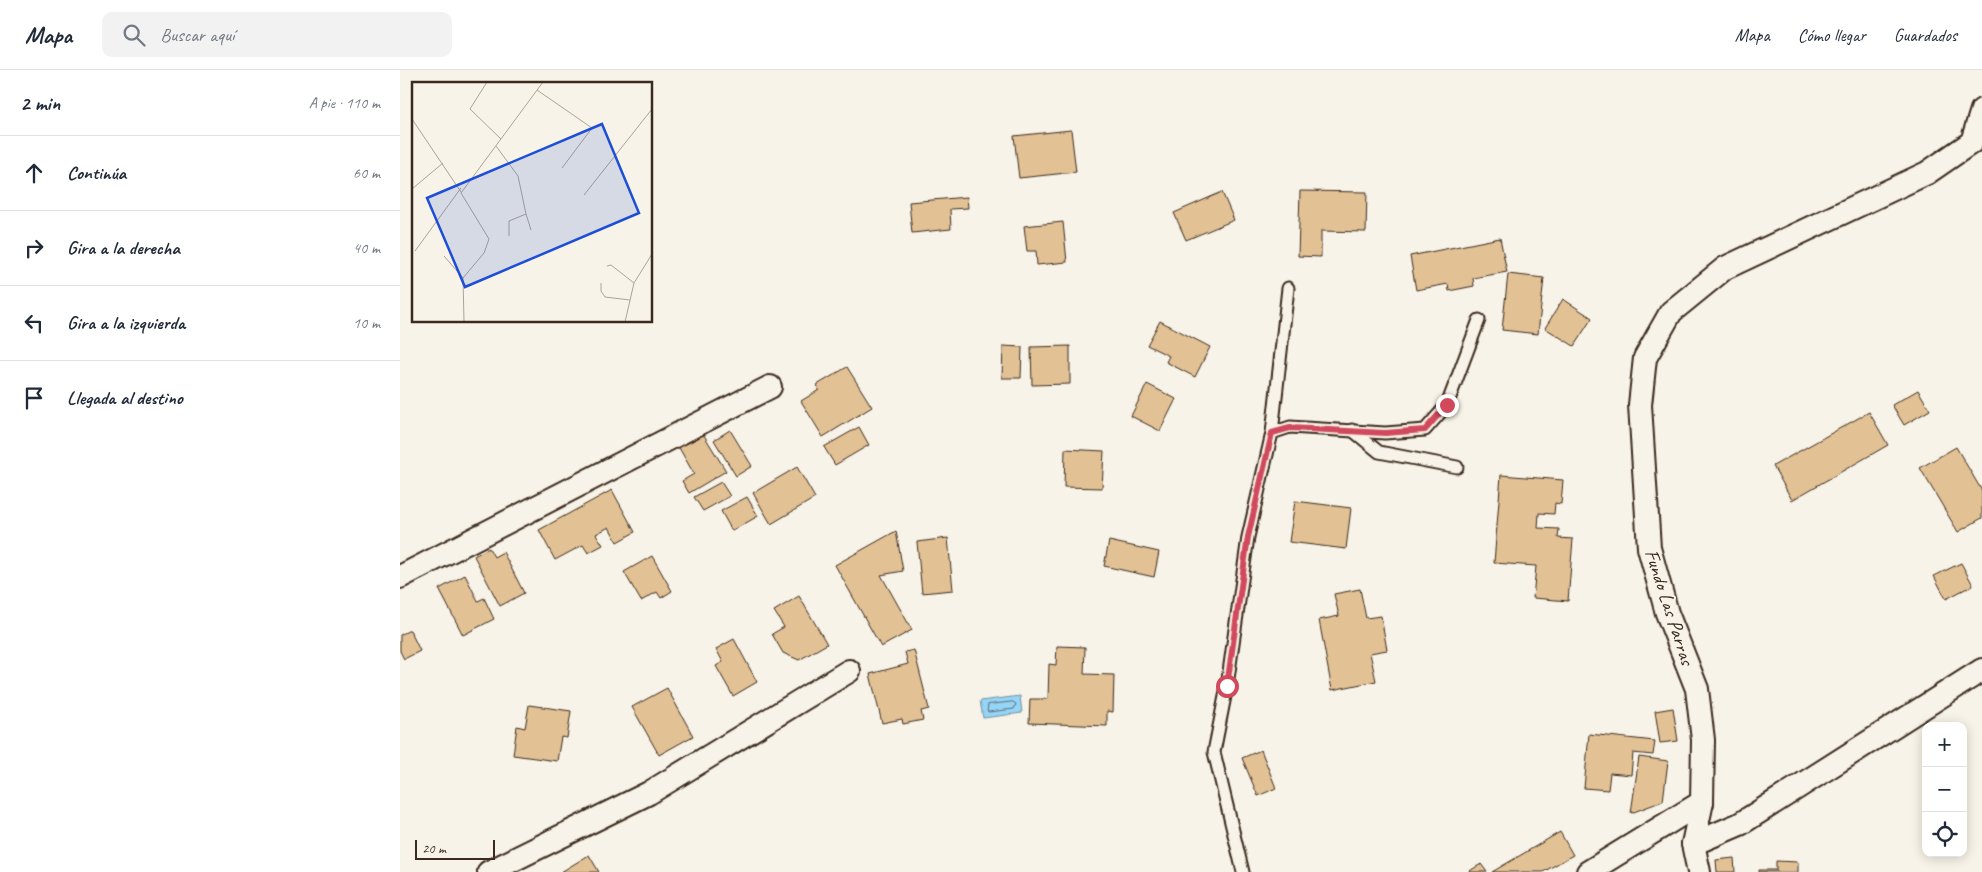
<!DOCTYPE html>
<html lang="es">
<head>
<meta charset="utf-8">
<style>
	:root { --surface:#fff; --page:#f2f2f3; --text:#1f2937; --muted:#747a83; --line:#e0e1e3 }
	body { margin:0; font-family:Caveat,sans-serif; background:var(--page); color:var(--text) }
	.controls { position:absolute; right:15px; bottom:15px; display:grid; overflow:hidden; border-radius:10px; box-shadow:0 2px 12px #0003 }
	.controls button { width:45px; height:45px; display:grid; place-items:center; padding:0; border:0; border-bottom:1px solid var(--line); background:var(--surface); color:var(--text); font:25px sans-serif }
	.scale { position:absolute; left:15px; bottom:12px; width:80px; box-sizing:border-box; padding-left:5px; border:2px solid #3b2a1e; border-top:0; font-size:14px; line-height:18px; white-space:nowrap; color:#3b2a1e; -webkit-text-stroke:4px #f7f3e8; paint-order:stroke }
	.stop { position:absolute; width:15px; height:15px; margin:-11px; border:4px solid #d1495b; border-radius:50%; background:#fff }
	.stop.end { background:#d1495b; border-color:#fff; box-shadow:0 1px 5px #0008 }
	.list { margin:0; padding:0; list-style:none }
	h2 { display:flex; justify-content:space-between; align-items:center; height:65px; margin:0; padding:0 20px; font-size:21px }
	h2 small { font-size:16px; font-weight:400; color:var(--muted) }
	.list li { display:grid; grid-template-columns:32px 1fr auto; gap:15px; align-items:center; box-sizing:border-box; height:75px; padding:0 20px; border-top:1px solid var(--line) }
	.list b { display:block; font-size:19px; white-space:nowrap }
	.list em { font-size:16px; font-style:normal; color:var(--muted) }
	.icon { flex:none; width:28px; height:28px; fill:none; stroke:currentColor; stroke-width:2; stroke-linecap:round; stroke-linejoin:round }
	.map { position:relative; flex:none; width:1582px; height:802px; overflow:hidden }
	header { display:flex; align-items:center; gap:30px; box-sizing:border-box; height:70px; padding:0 25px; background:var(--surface); border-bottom:1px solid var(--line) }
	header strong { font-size:24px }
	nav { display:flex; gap:28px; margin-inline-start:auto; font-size:18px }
	.search { width:350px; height:45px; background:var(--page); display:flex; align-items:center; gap:12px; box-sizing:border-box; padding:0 18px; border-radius:10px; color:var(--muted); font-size:19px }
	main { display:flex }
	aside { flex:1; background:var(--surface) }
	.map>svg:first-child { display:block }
	.water { fill:#95d5f7; stroke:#7191a0 }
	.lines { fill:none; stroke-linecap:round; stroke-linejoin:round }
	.shore { stroke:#5f6e75; stroke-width:1 }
	.building { fill:#e2c194; stroke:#3b2a1e }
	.lane-casing { stroke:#3b2a1e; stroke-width:15 }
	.street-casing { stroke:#3b2a1e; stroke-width:26 }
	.lane { stroke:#f7f3e8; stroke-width:11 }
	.street { stroke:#f7f3e8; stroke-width:22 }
	.route { stroke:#d1495b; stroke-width:6 }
	.labels { text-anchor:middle; stroke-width:4; stroke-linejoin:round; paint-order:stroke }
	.street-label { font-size:20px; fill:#3b2a1e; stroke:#f7f3e8 }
	.inset-road { fill:none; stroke:#aca397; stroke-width:1 }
	.view { fill:#1d4ed8; fill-opacity:0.15; stroke:#1d4ed8; stroke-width:2.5 }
	.inset-edge { fill:none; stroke:#3b2a1e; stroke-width:2.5 }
</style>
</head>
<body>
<header>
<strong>Mapa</strong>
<div class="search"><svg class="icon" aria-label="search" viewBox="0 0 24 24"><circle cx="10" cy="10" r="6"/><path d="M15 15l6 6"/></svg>Buscar aquí</div>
<nav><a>Mapa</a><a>Cómo llegar</a><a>Guardados</a></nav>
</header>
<main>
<aside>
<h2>2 min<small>A pie · 110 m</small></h2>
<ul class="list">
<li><svg class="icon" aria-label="ahead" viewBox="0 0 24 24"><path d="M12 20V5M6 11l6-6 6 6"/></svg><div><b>Continúa</b></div><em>60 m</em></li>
<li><svg class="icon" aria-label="right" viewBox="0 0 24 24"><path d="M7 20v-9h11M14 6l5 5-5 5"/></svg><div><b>Gira a la derecha</b></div><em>40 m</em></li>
<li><svg class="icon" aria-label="left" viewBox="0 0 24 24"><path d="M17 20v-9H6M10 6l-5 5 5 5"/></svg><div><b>Gira a la izquierda</b></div><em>10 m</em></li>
<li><svg class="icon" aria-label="arrive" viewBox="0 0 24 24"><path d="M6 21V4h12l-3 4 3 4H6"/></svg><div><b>Llegada al destino</b></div></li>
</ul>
</aside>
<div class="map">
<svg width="1582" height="802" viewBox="0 0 1582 802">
	<rect width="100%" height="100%" fill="#f7f3e8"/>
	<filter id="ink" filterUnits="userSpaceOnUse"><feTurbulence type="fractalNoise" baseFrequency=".02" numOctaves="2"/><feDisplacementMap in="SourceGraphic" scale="10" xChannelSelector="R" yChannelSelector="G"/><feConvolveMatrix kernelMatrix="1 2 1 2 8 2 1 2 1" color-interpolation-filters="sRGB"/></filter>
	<g filter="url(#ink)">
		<polygon class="water" points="620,626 622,643 583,648 580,631"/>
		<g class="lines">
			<polygon class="shore" points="613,632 616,634 614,639 589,642 587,641 588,635"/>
		</g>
		<g class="building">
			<polygon points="671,60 676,102 619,108 614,66"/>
			<polygon points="900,121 967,122 966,162 921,161 921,187 898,186"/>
			<polygon points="822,122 834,150 786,170 774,143"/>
			<polygon points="567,127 568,138 550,139 551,159 512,163 509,132"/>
			<polygon points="663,152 667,192 637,195 636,181 627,181 624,156"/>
			<polygon points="1100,168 1107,202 1073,208 1074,216 1049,221 1048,214 1016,220 1010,186"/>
			<polygon points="1108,204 1144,208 1138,264 1102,260"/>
			<polygon points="1163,229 1192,248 1174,276 1145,258"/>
			<polygon points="760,251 810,277 795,307 766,292 769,286 747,275"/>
			<polygon points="603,276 622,277 621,308 602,308"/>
			<polygon points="670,276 670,314 632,315 631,277"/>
			<polygon points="447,297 472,337 423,367 401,331 419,320 417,315"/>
			<polygon points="747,314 776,329 760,361 731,346"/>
			<polygon points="1518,320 1530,340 1504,355 1492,335"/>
			<polygon points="1469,342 1488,375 1392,430 1373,396"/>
			<polygon points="459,357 469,375 435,395 424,377"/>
			<polygon points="330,360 352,396 336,406 314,370"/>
			<polygon points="302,362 326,401 289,423 282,411 294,404 278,376"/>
			<polygon points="1556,377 1582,421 1582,448 1558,462 1520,398"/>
			<polygon points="665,379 704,381 702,418 664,417"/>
			<polygon points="397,397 415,428 371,454 353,423"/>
			<polygon points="1101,405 1163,410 1161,434 1155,433 1154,444 1139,443 1138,458 1159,459 1158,468 1173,469 1168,531 1133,528 1136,496 1094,493"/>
			<polygon points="321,412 330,426 303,441 294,427"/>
			<polygon points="212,420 235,462 217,472 209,457 196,464 203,475 188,483 183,475 155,490 139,460"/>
			<polygon points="347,427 358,446 332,461 321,441"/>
			<polygon points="895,431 951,438 946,479 889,472"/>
			<polygon points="496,461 503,501 481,505 512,560 481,577 435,495"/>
			<polygon points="548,468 553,520 522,523 517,472"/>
			<polygon points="709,471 759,482 754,507 704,496"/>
			<polygon points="89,478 94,487 103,482 124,523 100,536 74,486"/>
			<polygon points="252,486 272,521 261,528 257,522 241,531 224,502"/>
			<polygon points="1561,493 1573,515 1546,529 1534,506"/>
			<polygon points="65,505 78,531 84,528 94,549 63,565 39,519"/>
			<polygon points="960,519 966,548 981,546 987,580 970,583 976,611 932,620 919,550 939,546 934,524"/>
			<polygon points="399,526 427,574 399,590 383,583 372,564 384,557 374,541"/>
			<polygon points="10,560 20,581 4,589 0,581 0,565"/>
			<polygon points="334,569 357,612 333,626 316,596 323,592 316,579"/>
			<polygon points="657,576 685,577 684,604 714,605 713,642 707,641 707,656 629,653 630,629 648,629 649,594 656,595"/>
			<polygon points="514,580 529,639 521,641 523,650 503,654 502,649 482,653 470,604 508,594 505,582"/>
			<polygon points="267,618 293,666 259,685 232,637"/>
			<polygon points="129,635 171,641 167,668 161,667 157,691 113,685 117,656 125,658"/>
			<polygon points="1273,638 1278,671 1260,673 1255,641"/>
			<polygon points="1189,664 1255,671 1253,685 1233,683 1231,705 1210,703 1208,720 1184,718"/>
			<polygon points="861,680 876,718 858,726 842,688"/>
			<polygon points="1239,687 1268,691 1263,731 1231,743"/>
			<polygon points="1160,762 1173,785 1143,802 1092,802"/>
			<polygon points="189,785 199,802 161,802"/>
			<polygon points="1334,788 1335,802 1317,802 1316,790"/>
			<polygon points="1376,791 1398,792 1398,802 1359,802 1359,800 1376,800"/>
			<polygon points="1081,794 1087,802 1068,802"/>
		</g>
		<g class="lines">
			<defs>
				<g id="lane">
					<polyline points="952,360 979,382 1057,397"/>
					<polyline points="872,363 888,218"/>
					<polyline points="843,802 814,682 827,616 848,467 872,363 890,357 985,363 1025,360 1047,335 1079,250"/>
				</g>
				<g id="street">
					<polyline points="0,507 370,317"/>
					<polyline points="1293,774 1340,754 1582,600"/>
					<polyline points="89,802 249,723 449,601"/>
					<polyline points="1188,802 1302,732 1303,670 1297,619 1267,543 1249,478 1240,335 1245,288 1271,242 1325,198 1527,103 1572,72 1582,40"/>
					<polyline points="1299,802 1293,774 1302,732"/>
				</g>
			</defs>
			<use href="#lane" class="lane-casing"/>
			<use href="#street" class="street-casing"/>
			<use href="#lane" class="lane"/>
			<use href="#street" class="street"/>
		</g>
	</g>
	<g class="lines" filter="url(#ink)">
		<polyline class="route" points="827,616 848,467 872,363 890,358 985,363 1025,360 1047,335"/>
	</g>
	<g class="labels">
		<g class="street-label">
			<text transform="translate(1270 537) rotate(72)" y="7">Fundo Las Parras</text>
		</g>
	</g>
	<g transform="translate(12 12)">
		<rect width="240" height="240" fill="#f7f3e8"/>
		<path class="inset-road" d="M75,0L58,27L89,57M125,8L180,46L150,86M0,37L49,110M84,64L106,94L114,132L97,139V154M0,107L31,81M172,113L240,27M114,132L119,148M3,169L49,106M32,174L51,196M195,184L199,183L222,201M189,201V209L193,215L218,218M52,240L51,196L72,171L77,157L49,111L131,0M213,240L222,201L240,172"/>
		<path class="view" d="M190,42L227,131L53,205L15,116Z"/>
		<rect width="240" height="240" class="inset-edge"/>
	</g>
</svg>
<div class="controls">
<button>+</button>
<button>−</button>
<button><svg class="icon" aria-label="locate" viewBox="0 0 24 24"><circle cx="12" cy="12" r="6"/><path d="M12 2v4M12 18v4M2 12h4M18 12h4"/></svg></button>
</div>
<div class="scale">20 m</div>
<div class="stop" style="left:827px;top:616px"></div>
<div class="stop end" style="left:1047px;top:335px"></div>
</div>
</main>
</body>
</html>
